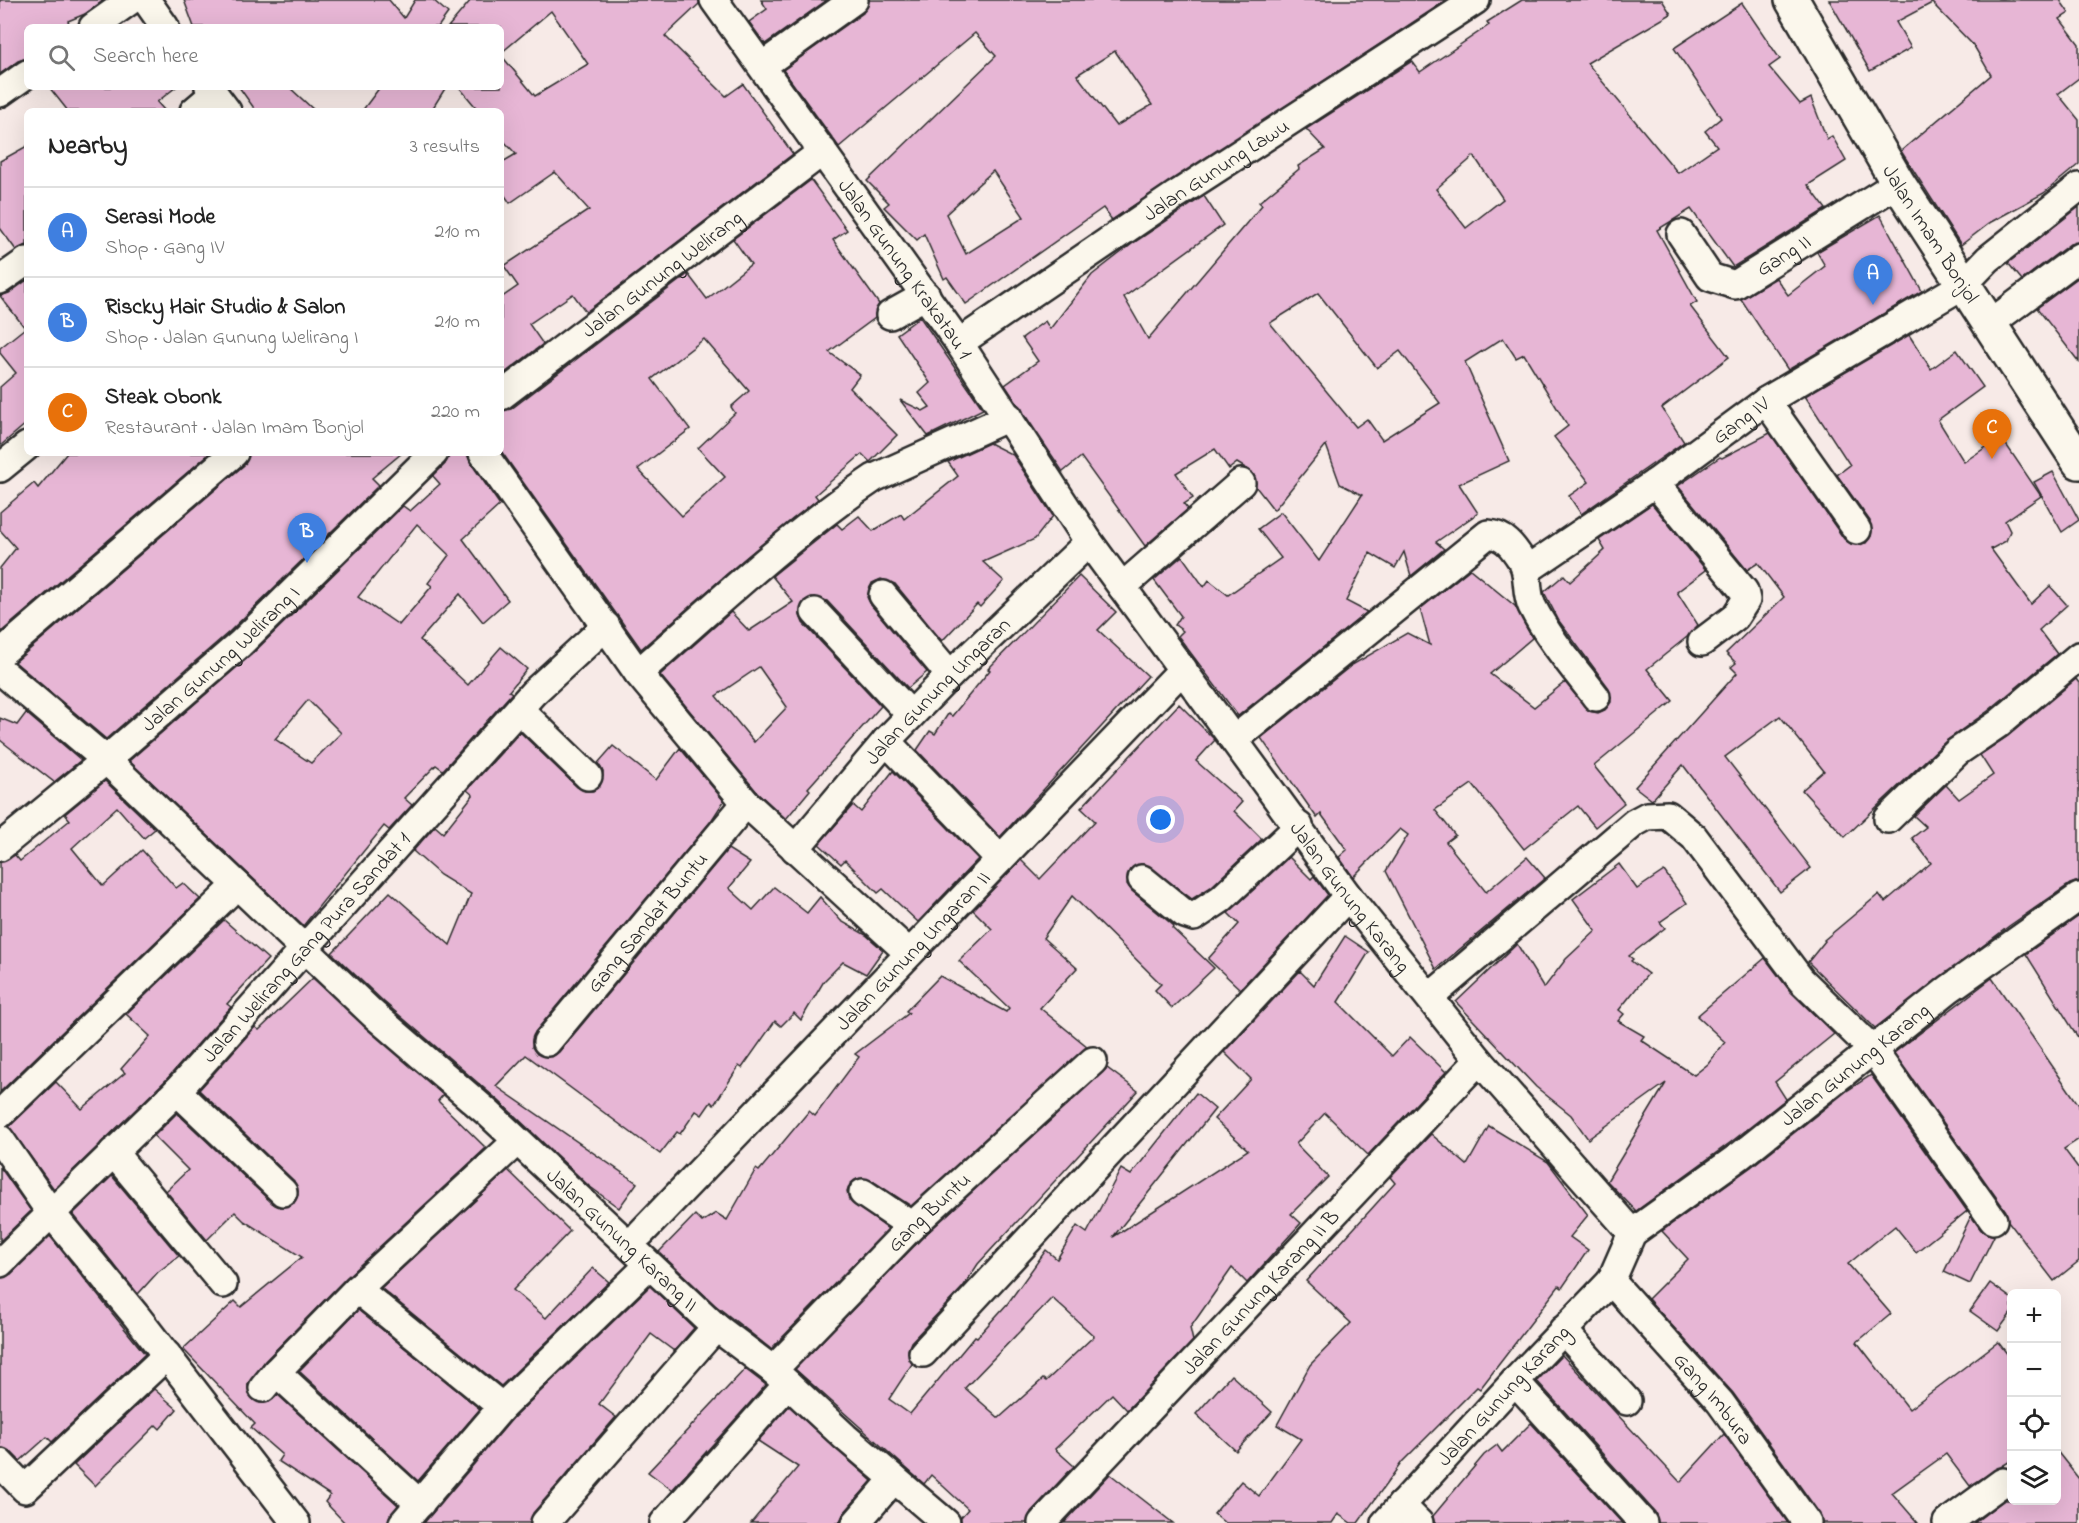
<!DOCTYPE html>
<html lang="en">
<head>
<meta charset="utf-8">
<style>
	:root { --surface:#fff; --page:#f2f2f2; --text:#222; --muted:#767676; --line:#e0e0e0; --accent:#1f6fb2 }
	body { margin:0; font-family:"Indie Flower",sans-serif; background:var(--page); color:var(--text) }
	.controls { position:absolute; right:18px; bottom:18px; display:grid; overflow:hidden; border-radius:9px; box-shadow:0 6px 24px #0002 }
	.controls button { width:54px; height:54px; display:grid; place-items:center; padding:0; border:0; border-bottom:2px solid var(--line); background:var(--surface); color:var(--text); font:30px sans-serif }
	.you { position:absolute; left:1161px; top:820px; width:21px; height:21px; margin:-15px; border:4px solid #fff; border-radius:50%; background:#1a73e8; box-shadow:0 0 0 9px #1a73e833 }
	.badge { display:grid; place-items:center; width:39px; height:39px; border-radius:50%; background:var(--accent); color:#fff; font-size:20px; font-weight:700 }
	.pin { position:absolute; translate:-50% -50px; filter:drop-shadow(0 2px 3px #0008) }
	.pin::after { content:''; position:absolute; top:32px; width:21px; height:18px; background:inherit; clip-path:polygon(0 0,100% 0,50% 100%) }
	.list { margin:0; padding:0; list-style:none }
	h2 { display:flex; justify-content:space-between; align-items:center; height:78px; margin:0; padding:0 24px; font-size:26px }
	h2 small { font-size:20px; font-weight:400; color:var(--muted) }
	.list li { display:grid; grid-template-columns:39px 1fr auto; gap:18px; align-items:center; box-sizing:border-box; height:90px; padding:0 24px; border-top:2px solid var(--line) }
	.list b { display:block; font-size:22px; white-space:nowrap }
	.list p { margin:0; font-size:20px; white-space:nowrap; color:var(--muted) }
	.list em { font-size:20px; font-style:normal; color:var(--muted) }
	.icon { flex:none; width:33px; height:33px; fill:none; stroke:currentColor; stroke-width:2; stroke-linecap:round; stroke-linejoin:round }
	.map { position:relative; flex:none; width:2079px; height:1523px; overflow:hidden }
	.search { position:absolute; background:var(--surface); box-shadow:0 6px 24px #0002; left:24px; top:24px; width:480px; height:66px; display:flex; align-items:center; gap:15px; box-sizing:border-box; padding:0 21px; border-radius:9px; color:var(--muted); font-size:22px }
	.panel { position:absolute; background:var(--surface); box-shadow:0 6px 24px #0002; left:24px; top:108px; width:480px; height:348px; border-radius:9px }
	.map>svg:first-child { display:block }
	.building { fill:#e7b6d5; stroke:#2b2b2b; stroke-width:1.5; fill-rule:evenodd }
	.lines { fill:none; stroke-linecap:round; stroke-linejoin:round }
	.street-casing { stroke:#2b2b2b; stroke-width:32 }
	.highway-casing { stroke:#2b2b2b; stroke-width:38 }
	.street { stroke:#fbf7ec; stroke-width:27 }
	.highway { stroke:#fbf7ec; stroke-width:33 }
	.labels { text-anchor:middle; stroke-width:4.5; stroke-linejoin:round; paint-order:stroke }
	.street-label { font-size:21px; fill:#2b2b2b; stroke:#fbf7ec }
</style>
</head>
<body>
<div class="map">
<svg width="2079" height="1523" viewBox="0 0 2079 1523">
	<rect width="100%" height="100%" fill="#f7eae7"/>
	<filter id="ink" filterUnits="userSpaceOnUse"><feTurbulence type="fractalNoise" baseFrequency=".0167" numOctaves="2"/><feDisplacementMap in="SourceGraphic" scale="12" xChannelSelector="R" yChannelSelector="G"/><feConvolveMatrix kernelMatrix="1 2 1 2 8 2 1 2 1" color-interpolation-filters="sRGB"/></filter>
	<g filter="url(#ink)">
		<g class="building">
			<polygon points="0,0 104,0 85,14 68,21 70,27 27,27 27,58 18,61 0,74"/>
			<polygon points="184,0 389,0 404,18 415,0 433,0 448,13 438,27 194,27"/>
			<polygon points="471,0 699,0 699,4 665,36 726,96 743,84 793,154 586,312 573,294 529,324 543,344 501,376 501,298 518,286 504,266 589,210 555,172 510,203 501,190 501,163 516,154 501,138 501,111 479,111 459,87 501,87 501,55 535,96 588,64 551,11 501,53 501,27 448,27"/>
			<polygon points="761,0 827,0 765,44 749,22 767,9"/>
			<path d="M869,0H1447L1112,220L1103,208L966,304L947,277L944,279L924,234L917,240L884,207L889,203L867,181L996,56L975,33L839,147L783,70L863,13ZM1115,51L1152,105L1116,126L1077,75ZM993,171L1024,217L966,254L946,214Z"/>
			<path d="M1522,0H1662L1671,14L1587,63L1678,173L1717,146L1705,131L1721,118L1674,48L1742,3L1780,59L1769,67L1800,104L1811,98L1827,139L1832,136L1846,161L1808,185L1826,209L1733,267L1691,209L1657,230L1697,302L1690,306L1729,357L1662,408L1684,442L1581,514L1569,496L1589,482L1554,437L1568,426L1524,354L1516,358L1503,338L1465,362L1509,461L1459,484L1478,513L1436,542L1444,549L1411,576L1404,552L1395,568L1370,553L1346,601L1367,612L1238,716L1178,636L1183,631L1175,625L1181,616L1154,580L1182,556L1204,587L1209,580L1228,595L1281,558L1258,529L1281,512L1319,561L1362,495L1340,484L1326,445L1274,510L1256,487L1252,472L1237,463L1229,469L1215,449L1176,473L1193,498L1184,504L1188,509L1145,546L1081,457L1063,472L1005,385L1038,361L1022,338L1045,321L1050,329L1092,275L1132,244L1204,196L1223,225L1124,297L1148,339L1262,205L1259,202L1299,169L1298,166L1325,149L1306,129L1412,61L1420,72L1489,25L1487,22ZM1474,156L1503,199L1466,228L1436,189ZM1318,293L1377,368L1400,351L1440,403L1382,440L1367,419L1356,427L1270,323Z"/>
			<polygon points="1829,0 2060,0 2069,13 2060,19 2079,44 2079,78 2058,94 2079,120 2079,164 2044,193 1991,222 1961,245 1901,151 1991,75 1974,46 1932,3 1896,22 1911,48 1870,71"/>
			<polygon points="49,87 176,87 157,102 165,111 68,111"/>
			<polygon points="239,87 289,87 315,111 256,111"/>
			<polygon points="380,87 446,87 431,111 362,111"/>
			<polygon points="27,146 27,245 16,250 0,228 0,161"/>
			<path d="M811,180L847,230L833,240L879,304L875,318L829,352L860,375L850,388L897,435L870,462L862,454L815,495L818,499L743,560L641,649L501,451V411L511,409L688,274L707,299L751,264L733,239ZM704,339L749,391L731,407L735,413L698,448L725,477L682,516L638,469L690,429L652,379Z"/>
			<polygon points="2079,207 2079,242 2070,244 2022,280 2008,263"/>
			<polygon points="1880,215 1922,291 1788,370 1741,299 1776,278 1788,295 1825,266 1817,252"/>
			<polygon points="2079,277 2079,362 2037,308"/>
			<polygon points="27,280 27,423 0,446 0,387 16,373 0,353 0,348 25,328 0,296 9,293"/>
			<polygon points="920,317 983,409 928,436 900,400 923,411 930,407 919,393 930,383 897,334"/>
			<polygon points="1909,335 1931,369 1957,350 1983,387 1938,420 1964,462 2001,437 2041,496 2005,521 2010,531 2006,541 1991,549 2031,604 2050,586 2067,605 2039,630 2057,654 1988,711 1946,741 1845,837 1802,790 1824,771 1780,716 1725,757 1811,868 1780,892 1683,765 1652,800 1635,787 1737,673 1731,667 1736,663 1726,653 1784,597 1758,563 1747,570 1678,486 1720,457 1722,458 1770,433 1844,539 1851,544 1866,543 1871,536 1870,521 1837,475 1850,465 1805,396"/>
			<path d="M989,443L1013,455L1053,516L1035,539L983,562L1004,581L980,607L977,604L942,641L895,584L881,579L872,583L867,597L871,605L927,672L908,688L827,601L812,597L804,601L800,615L803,623L881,706L808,788L810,790L786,819L757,792L660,675L731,612L749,631L793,602L772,576L837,524L842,529L859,516L873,531L901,514L904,519L958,476L948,462ZM759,667L787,707L754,742L716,696Z"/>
			<polygon points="67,453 210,453 0,633 0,568 16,548 0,530 0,512 34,483 38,488"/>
			<polygon points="249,453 402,453 372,478 379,485 229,632 106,739 15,662 244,465"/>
			<path d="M449,453H467L470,462L500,505L463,539L508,600L483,622L460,594L420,640L468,685L501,647L527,669L509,691L512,693L443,770L436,765L404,798L412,805L389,830L384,826L303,926L129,761L251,655L403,506L410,511L440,484L433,476L445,464ZM417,524L449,555L428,583L432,586L399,625L358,597ZM308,700L341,733L311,763L275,739Z"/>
			<polygon points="2053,472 2079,520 2062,532 2034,482"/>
			<polygon points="1652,504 1706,570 1677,592 1698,625 1687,637 1647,669 1673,701 1594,766 1624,803 1595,827 1578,806 1524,849 1472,784 1435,810 1455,835 1446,842 1486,892 1527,857 1545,878 1436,969 1386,871 1408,835 1400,829 1353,877 1339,857 1347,850 1321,814 1317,818 1261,738 1352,665 1407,633 1430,645 1420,609 1470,569 1515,606 1532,638 1490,674 1534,707 1565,682 1589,711 1598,713 1605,710 1611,702 1609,688 1559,621 1544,592 1564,575 1570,582 1605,550 1599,540"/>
			<polygon points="1079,576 1116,612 1098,630 1148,676 1000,837 917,750 930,731 935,734 948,714 952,716 990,670 988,669"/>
			<polygon points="2076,679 2079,683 2079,881 2070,884 2009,926 1875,1028 1808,962 1825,941 1824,940 1879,894 1885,902 1931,863 1912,838 1926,827 1914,816 1946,785 1959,799 1993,775 1980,755 2008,736"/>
			<polygon points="1179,704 1215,740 1196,761 1242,802 1234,811 1262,839 1211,887 1192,899 1145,864 1130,869 1127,884 1132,891 1174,926 1172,928 1214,968 1172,1008 1155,990 1161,984 1072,896 1043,938 1077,968 1040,1008 1088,1047 911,1206 871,1180 857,1179 850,1184 847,1192 849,1200 888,1229 771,1349 715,1305 659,1252 695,1215 702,1222 716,1213 727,1220 756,1169 759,1171 809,1111 815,1116 859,1057 855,1054 909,1013 906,1011 940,976 1006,1012 1009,1008 959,961 992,929 973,910 1021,860 1040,879 1095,821 1081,808"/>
			<polygon points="26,713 81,760 54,782 0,740 0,718 17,725"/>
			<polygon points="520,732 577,787 585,791 593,791 600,786 603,772 598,763 613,746 656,780 680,748 724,801 711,821 535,1032 532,1047 537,1054 552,1057 559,1052 728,849 750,863 729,888 753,910 774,887 807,913 820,897 841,921 866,935 883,950 866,974 843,962 824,981 801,1020 794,1013 781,1026 775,1021 742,1068 739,1066 714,1105 711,1102 702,1115 696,1111 680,1134 677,1132 660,1154 526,1055 496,1086 637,1183 619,1208 589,1186 499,1101 384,1002 332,953 390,892 450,945 471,894 440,875 413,851 435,826 443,833 473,795 467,790"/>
			<polygon points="893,771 978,859 918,922 883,889 878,893 845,860 841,864 819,844 853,805 861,812"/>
			<polygon points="105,781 155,829 144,838 117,807 72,848 103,886 142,850 176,888 183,883 200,899 0,1092 0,862 15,855 20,861 70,820 65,814"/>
			<polygon points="1289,857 1311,879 1314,876 1328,895 1240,989 1208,959 1239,924 1228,913"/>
			<polygon points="1619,864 1637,889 1664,871 1687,903 1660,922 1665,928 1629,956 1633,959 1631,961 1648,974 1619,1010 1624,1014 1618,1021 1644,1036 1641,1040 1694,1075 1708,1064 1725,1042 1697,1016 1765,958 1790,991 1834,1034 1775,1082 1786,1099 1731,1142 1636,1211 1607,1181 1666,1083 1588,1139 1571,1115 1536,1087 1456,1002 1517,944 1544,988 1566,959 1596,931 1573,899"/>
			<polygon points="2079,916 2079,1039 2026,954"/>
			<polygon points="224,920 268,959 227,1004 231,1007 166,1080 54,1189 9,1127 56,1082 82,1109 125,1073 121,1069 150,1036 126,1014"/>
			<path d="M1345,936L1369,952L1338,1002L1392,1056L1410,1037L1446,1072L1368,1155L1325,1113L1296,1144L1328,1177L1291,1214L1301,1223L1247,1283L1232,1268L1190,1328L1193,1341L1127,1410L1112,1394L1055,1449L1074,1466L1031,1512L1027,1523H961V1517L968,1509L931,1475L924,1484L795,1369L923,1237L1107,1068L1138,1091L978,1264L963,1287L911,1342L908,1350L912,1364L889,1399L910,1414L975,1336L977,1337L1008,1303L1046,1250L1057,1259L1077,1226L1087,1233L1121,1169L1131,1175L1196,1093L1215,1109L1113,1237L1248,1150L1214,1119L1251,1079L1224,1052L1300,971L1314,985ZM1052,1298L1094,1336L1046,1381L1043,1379L999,1418L965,1388Z"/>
			<polygon points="313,978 443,1095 438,1101 486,1148 346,1278 265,1361 248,1385 249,1394 260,1403 269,1402 278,1395 398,1505 388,1523 345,1523 325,1502 330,1495 278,1461 282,1455 251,1428 255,1424 183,1349 235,1301 241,1307 302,1257 244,1221 235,1212 207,1240 166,1191 188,1170 154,1136 177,1113 272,1203 280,1207 294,1203 298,1195 294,1181 199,1090 255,1027 259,1030"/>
			<polygon points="1992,978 2079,1105 2079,1139 2064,1149 2079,1169 2079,1261 2054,1281 2008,1221 2006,1211 1894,1053"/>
			<polygon points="1871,1075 1967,1211 1916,1252 1895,1226 1848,1264 1891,1314 1857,1342 1909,1409 1998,1342 2012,1360 2012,1460 1970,1486 1946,1454 1892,1493 1918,1523 1822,1523 1820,1514 1733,1393 1648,1299 1688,1259 1662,1231 1751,1167 1848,1090"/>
			<polygon points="1489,1126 1548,1162 1588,1215 1570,1237 1588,1250 1562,1288 1559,1286 1480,1389 1477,1387 1402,1462 1358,1523 1351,1523 1338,1514 1332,1523 1225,1523 1214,1514 1241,1481 1259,1496 1301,1439 1277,1425 1310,1365 1351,1323 1306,1281 1395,1183 1390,1177 1431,1134 1467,1165"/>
			<polygon points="0,1167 31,1211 0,1241"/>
			<polygon points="508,1170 570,1231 513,1290 546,1318 593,1268 609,1282 501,1386 381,1288"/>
			<polygon points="112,1176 179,1256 158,1272 138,1294 73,1214"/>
			<polygon points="1971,1216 1981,1230 1994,1236 1970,1284 1944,1272"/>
			<polygon points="50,1236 145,1354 52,1442 47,1437 20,1461 11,1452 0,1448 0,1278 11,1274"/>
			<polygon points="1990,1283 2012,1299 2012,1312 1998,1331 1970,1311"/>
			<polygon points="650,1286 694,1328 674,1351 651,1334 599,1404 616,1417 533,1513 530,1523 424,1523 513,1418"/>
			<polygon points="358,1310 480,1409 418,1481 299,1371"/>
			<polygon points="1562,1355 1680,1482 1724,1434 1788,1523 1658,1523 1655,1512 1537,1381"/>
			<polygon points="745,1369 766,1385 672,1490 648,1472"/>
			<polygon points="1231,1375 1272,1412 1236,1451 1196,1414"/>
			<polygon points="154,1389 177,1409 160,1429 156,1425 95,1486 74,1465"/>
			<polygon points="789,1406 872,1481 844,1513 839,1523 751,1523 798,1467 758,1441"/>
			<polygon points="1531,1423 1622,1523 1434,1523 1433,1516 1484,1455 1497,1445 1502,1452"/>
			<polygon points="2056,1450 2079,1479 2079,1523 1974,1523 2004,1500 2056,1500"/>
			<polygon points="1110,1474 1173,1523 1064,1523"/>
		</g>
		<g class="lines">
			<defs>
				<g id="street">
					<polyline points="146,0 165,27"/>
					<path id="s1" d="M714,0L959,343L1089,542L1348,896L1479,1060L1632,1233"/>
					<polyline points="93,27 131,0"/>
					<polyline points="762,66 854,0"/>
					<polyline points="209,87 227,111"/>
					<polyline points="0,93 27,74"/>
					<polyline points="194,111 214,94"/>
					<path id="s2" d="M1681,234L1710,277L1735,285L1898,183"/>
					<polyline points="0,280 27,261"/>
					<polyline points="890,315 926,295"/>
					<polyline points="1991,323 2079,257"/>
					<path id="s3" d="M959,343L1176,195L1476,0"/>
					<path id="s4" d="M501,396L823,151"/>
					<polyline points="1766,401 1857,530"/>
					<polyline points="483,453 638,673 746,803 909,953"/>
					<polyline points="0,468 27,446"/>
					<polyline points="1655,483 1744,591 1746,600 1735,617 1702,642"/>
					<path id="s5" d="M1527,570L1655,483L1766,401L1963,285L1988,259L2079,187"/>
					<polyline points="1122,587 1241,483"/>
					<polyline points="883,595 950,675"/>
					<polyline points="815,612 911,715"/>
					<polyline points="0,654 234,453"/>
					<path id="s6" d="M0,670L106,760L373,1014L488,1113L716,1327L773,1370L845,1437L946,1523"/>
					<path d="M638,673C715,606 789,535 874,478L1009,417"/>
					<polyline points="522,712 588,776"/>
					<path d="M1235,739L1488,534C1505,535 1513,547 1522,561C1530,575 1525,591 1532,606C1548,638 1574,668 1596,697"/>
					<polyline points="886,741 1000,859"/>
					<polyline points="1888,819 1957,752 1998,724 2079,656"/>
					<path id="s7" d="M0,847L106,760L240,644L434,453"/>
					<path id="s8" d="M795,849L886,741L950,675L1089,542"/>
					<polyline points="1142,879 1185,914 1194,917 1221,899 1299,826"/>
					<polyline points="1430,997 1634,823 1647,816 1668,815 1694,837 1801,980 1872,1049 1993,1220"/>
					<path id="s9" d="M547,1042L746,803"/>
					<polyline points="177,1091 283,1192"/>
					<polyline points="0,1114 237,885"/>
					<polyline points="0,1139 51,1213 137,1317 296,1523"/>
					<polyline points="113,1152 223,1284"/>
					<polyline points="863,1193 912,1226"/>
					<path id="s10" d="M641,1233L1183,669"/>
					<path id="s11" d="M0,1263L177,1091L533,693L606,626"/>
					<path id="s12" d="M1611,1281L1720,1402L1807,1523"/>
					<polyline points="357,1289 502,1407"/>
					<polyline points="1563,1330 1627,1401"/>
					<polyline points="923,1353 1348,896"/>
					<path id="s13" d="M773,1370L912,1226L1093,1061"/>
					<polyline points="276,1372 420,1504"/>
					<polyline points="1515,1381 1643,1523"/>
					<polyline points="263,1388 276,1372 357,1289 517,1141"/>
					<polyline points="0,1463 25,1489 167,1355"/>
					<polyline points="1401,1505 1419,1523"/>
					<polyline points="403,1523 502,1407 649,1265"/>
					<polyline points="545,1523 716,1327"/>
					<polyline points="664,1523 788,1384"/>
					<polyline points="856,1523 894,1479"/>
					<path id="s14" d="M1042,1523L1479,1060"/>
					<path id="s15" d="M1385,1523L1515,1381L1611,1281L1632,1233L1741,1155L1949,989L2079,897"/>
					<polyline points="1947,1523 2003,1482"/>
				</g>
				<g id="highway">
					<path id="s16" d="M1792,0L1898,183L2079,462"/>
				</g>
			</defs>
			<use href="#street" class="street-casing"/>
			<use href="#highway" class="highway-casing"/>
			<use href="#street" class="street"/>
			<use href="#highway" class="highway"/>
		</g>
	</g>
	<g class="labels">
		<g class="street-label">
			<text dy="7" stroke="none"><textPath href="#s3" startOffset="310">Jalan Gunung Lawu</textPath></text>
			<text dy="7" stroke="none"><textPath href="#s16" startOffset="272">Jalan Imam Bonjol</textPath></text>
			<text dy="7" stroke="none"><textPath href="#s2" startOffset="135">Gang II</textPath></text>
			<text dy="7" stroke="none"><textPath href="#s1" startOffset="330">Jalan Gunung Krakatau 1</textPath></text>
			<text dy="7" stroke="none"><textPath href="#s4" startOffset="202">Jalan Gunung Welirang</textPath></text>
			<text dy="7" stroke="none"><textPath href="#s5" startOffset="261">Gang IV</textPath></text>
			<text dy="7" stroke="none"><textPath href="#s7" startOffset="290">Jalan Gunung Welirang I</textPath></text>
			<text dy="7" stroke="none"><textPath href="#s8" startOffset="213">Jalan Gunung Ungaran</textPath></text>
			<text dy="7" stroke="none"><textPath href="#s1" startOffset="1100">Jalan Gunung Karang</textPath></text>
			<text dy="7" stroke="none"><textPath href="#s9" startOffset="156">Gang Sandat Buntu</textPath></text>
			<text dy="7" stroke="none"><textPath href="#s11" startOffset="440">Jalan Welirang Gang Pura Sandat 1</textPath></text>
			<text dy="7" stroke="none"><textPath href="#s10" startOffset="392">Jalan Gunung Ungaran II</textPath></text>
			<text dy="7" stroke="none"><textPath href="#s15" startOffset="663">Jalan Gunung Karang</textPath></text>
			<text dy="7" stroke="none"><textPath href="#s13" startOffset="222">Gang Buntu</textPath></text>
			<text dy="7" stroke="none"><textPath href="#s6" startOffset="844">Jalan Gunung Karang II</textPath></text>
			<text dy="7" stroke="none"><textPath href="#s14" startOffset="318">Jalan Gunung Karang II B</textPath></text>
			<text dy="7" stroke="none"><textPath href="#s15" startOffset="174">Jalan Gunung Karang</textPath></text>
			<text dy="7" stroke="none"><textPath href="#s12" startOffset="156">Gang Imbura</textPath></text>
		</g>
	</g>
</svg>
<div class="controls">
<button>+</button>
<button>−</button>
<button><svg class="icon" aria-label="locate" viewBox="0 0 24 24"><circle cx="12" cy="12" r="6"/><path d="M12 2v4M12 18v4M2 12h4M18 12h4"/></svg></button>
<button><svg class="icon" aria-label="layers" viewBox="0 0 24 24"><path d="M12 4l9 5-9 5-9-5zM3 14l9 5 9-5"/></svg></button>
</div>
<div class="you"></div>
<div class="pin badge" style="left:1873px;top:305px;background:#3f7fe0">A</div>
<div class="pin badge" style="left:307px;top:563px;background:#3f7fe0">B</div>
<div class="pin badge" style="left:1992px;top:459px;background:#e8710a">C</div>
<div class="search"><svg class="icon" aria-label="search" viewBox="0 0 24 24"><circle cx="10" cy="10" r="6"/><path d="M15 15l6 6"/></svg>Search here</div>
<section class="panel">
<h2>Nearby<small>3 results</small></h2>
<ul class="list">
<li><span class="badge" style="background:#3f7fe0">A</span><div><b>Serasi Mode</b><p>Shop · Gang IV</p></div><em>210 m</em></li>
<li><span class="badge" style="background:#3f7fe0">B</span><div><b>Riscky Hair Studio &amp; Salon</b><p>Shop · Jalan Gunung Welirang I</p></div><em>210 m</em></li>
<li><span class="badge" style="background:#e8710a">C</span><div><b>Steak Obonk</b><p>Restaurant · Jalan Imam Bonjol</p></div><em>220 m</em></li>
</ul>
</section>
</div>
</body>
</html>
